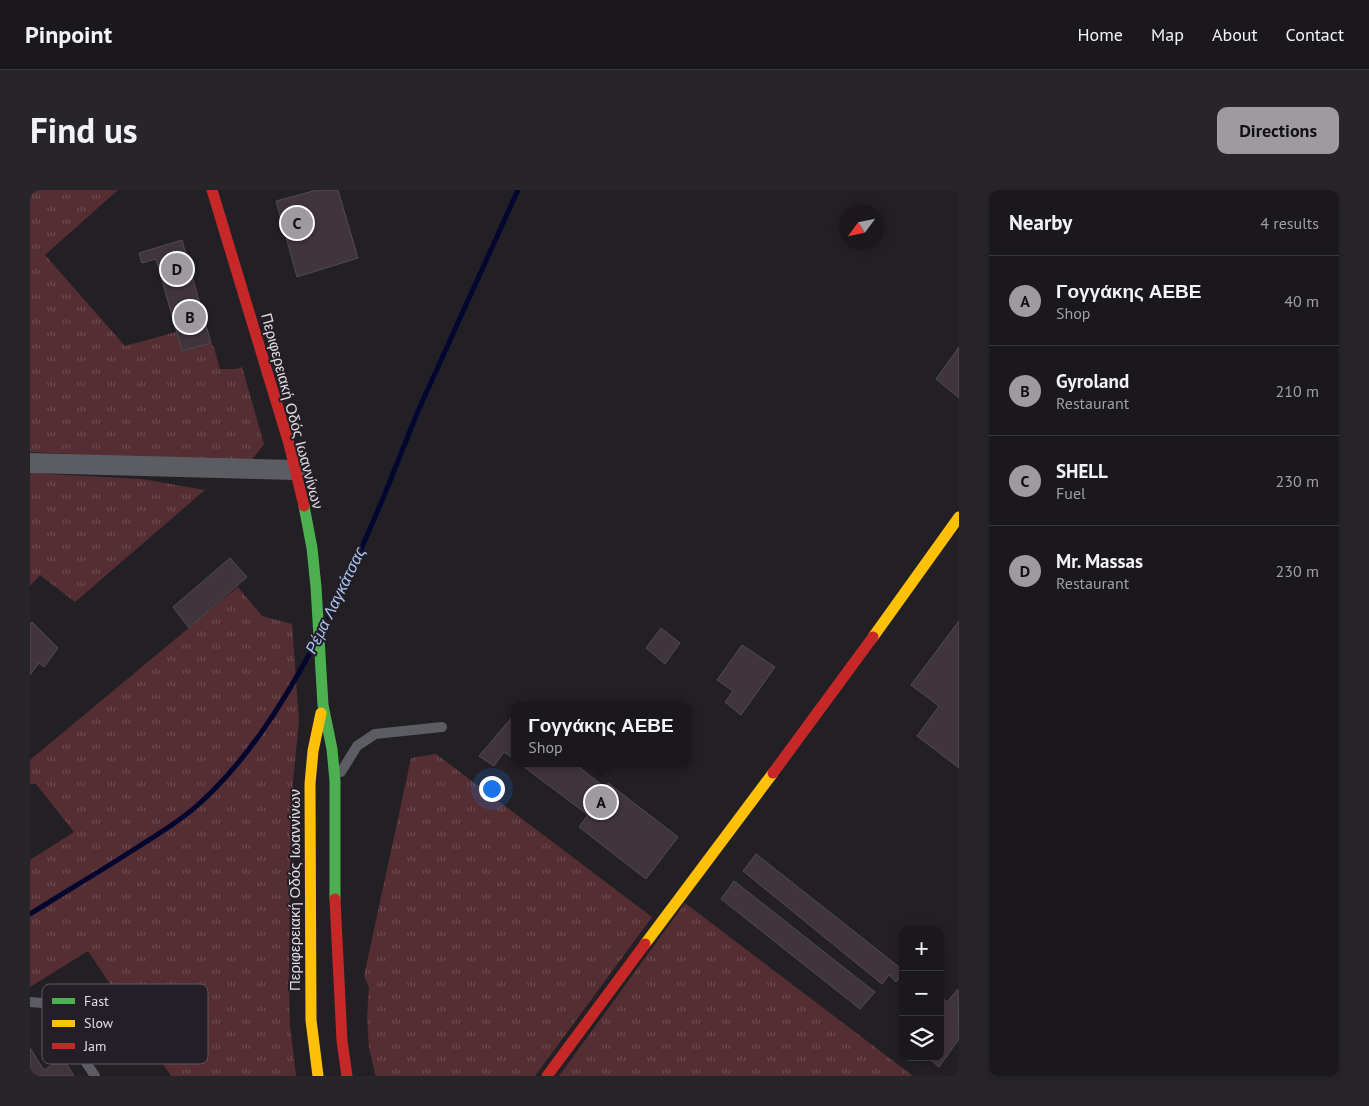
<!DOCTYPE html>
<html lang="en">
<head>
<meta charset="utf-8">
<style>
	:root { --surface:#1a181c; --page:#272529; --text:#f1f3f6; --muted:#9fa0a3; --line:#38373b; --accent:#9e9aa0 }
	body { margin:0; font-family:"PT Sans",sans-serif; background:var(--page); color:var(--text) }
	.controls { position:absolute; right:15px; bottom:15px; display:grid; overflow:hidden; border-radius:10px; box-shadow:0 2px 12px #0003 }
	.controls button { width:45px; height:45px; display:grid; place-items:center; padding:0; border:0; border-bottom:1px solid var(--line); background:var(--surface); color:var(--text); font:25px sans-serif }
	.compass { position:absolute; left:809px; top:15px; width:45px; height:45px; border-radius:50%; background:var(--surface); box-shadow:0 2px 12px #0003; rotate:237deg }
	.you { position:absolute; left:461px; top:598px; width:18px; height:18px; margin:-12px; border:4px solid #fff; border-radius:50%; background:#1a73e8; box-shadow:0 0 0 8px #1a73e833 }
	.badge { display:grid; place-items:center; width:32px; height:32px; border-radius:50%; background:var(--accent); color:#111; font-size:16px; font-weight:700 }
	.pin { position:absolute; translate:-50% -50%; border:2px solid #fff; box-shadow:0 1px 5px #0006 }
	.popup { position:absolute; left:481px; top:512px; width:180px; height:65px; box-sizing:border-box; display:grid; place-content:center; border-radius:10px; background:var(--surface); filter:drop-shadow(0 1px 4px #0005); font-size:16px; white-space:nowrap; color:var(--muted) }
	.popup b { font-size:19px; color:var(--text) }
	.popup::after { content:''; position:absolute; left:50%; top:100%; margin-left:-10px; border:10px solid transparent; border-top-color:var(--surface) }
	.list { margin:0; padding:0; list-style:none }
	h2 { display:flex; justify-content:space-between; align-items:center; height:65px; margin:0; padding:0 20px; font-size:21px }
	h2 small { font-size:16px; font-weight:400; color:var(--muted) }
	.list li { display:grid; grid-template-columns:32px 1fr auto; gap:15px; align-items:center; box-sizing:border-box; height:90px; padding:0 20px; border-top:1px solid var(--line) }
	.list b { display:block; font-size:19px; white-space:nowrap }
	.list p { margin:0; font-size:16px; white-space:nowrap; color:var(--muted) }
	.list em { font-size:16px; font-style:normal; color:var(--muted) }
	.icon { flex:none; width:28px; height:28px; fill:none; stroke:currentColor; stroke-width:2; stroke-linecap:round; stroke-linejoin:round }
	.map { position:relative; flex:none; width:929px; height:886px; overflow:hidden; border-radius:10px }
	header { display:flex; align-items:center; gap:30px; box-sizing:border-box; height:70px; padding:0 25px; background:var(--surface); border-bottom:1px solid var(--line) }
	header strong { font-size:24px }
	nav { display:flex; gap:28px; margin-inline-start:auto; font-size:18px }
	.intro { display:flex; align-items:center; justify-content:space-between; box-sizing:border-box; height:120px; padding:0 30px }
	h1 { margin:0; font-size:35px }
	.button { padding:12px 22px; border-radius:10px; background:var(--accent); color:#111; font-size:18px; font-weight:700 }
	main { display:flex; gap:30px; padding:0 30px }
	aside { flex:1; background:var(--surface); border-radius:10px; box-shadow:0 2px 12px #0003 }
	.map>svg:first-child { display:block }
	.grass { fill:url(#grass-tufts) }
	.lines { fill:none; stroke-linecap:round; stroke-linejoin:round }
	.stream { stroke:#030730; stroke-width:5 }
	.building { fill:#41353d; stroke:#504c50 }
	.lane { stroke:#5c5c63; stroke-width:10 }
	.street { stroke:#5c5c63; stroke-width:20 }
	.fast { stroke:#4caf50; stroke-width:11 }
	.slow { stroke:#ffc107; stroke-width:11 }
	.jam { stroke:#c62828; stroke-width:11 }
	.labels { text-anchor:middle; stroke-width:4; stroke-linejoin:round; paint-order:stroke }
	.street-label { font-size:15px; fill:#e1dce2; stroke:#241e27 }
	.water-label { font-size:16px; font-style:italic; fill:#a9c7f5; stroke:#241e27 }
	.key { fill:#241e27; stroke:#5d575f; stroke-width:1 }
	.key-label { font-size:14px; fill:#e1dce2 }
</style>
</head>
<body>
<header>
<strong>Pinpoint</strong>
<nav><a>Home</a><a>Map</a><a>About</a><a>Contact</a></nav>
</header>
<div class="intro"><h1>Find us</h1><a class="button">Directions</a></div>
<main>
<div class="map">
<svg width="929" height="886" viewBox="0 0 929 886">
	<defs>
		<pattern id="grass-tufts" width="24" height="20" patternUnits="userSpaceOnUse" patternTransform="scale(1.25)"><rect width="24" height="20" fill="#542e32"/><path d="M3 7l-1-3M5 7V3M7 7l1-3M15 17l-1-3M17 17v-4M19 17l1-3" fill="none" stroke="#6c4c4f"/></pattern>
	</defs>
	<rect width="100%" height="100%" fill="#232025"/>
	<g class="grass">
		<polygon points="0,0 88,0 15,65 95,156 146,142 152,161 181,153 184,158 190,179 206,179 212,177 234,254 221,271 176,270 0,262"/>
		<polygon points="0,283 112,289 175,300 45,412 10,385 0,396"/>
		<polygon points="208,397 232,426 262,434 269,530 263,592 260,680 259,791 260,835 266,886 141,886 58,761 0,797 0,670 44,642 6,594 0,594 0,570"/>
		<polygon points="406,564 622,727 505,886 346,886 345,884 339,858 337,827 339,797 334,786 381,568"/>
		<polygon points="655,713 883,886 529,886"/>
	</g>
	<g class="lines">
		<g class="stream">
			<polyline points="299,427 320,385 354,306 388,221 488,0"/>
			<path d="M0,724C38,700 76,678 114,653C133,641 153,629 170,613C216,571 250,518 280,463"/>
		</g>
	</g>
	<g class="building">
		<polygon points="287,0 308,0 328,68 267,87 246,11"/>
		<polygon points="152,50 181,153 152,161 126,69 112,73 109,63"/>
		<polygon points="929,157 929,208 906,189"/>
		<polygon points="200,368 217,387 159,438 143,417"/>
		<polygon points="929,431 929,578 887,546 909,516 881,495"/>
		<polygon points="2,432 28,458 14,477 9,473 0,485 0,434"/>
		<polygon points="631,438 650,453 635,474 616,458"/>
		<polygon points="712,455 745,477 711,525 695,512 703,501 687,490"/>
		<polygon points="483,526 485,528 485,570 474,562 464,576 449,566"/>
		<polygon points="489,573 544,573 576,598 578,593 648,647 616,689 549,637 558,625"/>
		<polygon points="726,664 873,780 873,783 866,792 859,785 852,794 713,681"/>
		<polygon points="704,691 845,802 830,819 691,709"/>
		<polygon points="928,799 929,849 909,877 897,867 910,867 910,806 917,812"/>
		<polygon points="0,858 14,880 33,868 44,886 0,886"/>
	</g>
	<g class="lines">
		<g class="lane">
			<polyline points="311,582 327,556 345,544 412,537"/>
			<polyline points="0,812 13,813 19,817 65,886"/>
		</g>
		<polyline class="street" points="0,273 266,280"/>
		<polyline class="fast" points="274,316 282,358 286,397 293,515 302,559 305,591 305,709"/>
		<g class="slow">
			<polyline points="843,447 929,327"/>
			<polyline points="615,754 743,583"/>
			<polyline points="288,886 281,830 280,594 283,561 291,523"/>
		</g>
		<g class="jam">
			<polyline points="182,0 259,254 274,316"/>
			<polyline points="743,583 843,447"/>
			<polyline points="305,709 312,851 317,886"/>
			<polyline points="517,886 615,754"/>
		</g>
	</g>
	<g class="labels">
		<g class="street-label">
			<text transform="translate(262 221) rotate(75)" y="5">Περιφερειακή Οδός Ιωαννίνων</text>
			<text transform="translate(265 700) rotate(-90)" y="5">Περιφερειακή Οδός Ιωαννίνων</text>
		</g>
		<g class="water-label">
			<text transform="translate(305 410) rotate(-64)" y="6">Ρέμα Λαγκάτσας</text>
		</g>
	</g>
	<rect x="12" y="794" width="166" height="80" rx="8" class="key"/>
	<rect x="22" y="808" width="23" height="6" fill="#4caf50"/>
	<rect x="22" y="830" width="23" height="7" fill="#ffc107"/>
	<rect x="22" y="853" width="23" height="6" fill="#c62828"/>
	<g class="key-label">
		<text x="54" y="816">Fast</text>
		<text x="54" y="838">Slow</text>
		<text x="54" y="861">Jam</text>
	</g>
</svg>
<div class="controls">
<button>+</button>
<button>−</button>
<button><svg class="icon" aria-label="layers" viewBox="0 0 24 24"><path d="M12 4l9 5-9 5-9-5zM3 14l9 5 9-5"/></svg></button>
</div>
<svg class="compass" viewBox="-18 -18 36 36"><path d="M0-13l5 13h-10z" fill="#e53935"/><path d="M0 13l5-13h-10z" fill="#9fa0a3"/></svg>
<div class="you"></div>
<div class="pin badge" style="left:571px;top:612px">A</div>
<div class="popup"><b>Γογγάκης ΑΕΒΕ</b>Shop</div>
<div class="pin badge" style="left:160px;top:127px">B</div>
<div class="pin badge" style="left:267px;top:33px">C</div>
<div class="pin badge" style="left:147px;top:79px">D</div>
</div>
<aside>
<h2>Nearby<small>4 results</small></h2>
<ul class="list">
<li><span class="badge">A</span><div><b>Γογγάκης ΑΕΒΕ</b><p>Shop</p></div><em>40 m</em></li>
<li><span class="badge">B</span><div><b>Gyroland</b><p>Restaurant</p></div><em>210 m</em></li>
<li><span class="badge">C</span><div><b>SHELL</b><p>Fuel</p></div><em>230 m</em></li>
<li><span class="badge">D</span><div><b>Mr. Massas</b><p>Restaurant</p></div><em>230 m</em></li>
</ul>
</aside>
</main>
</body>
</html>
